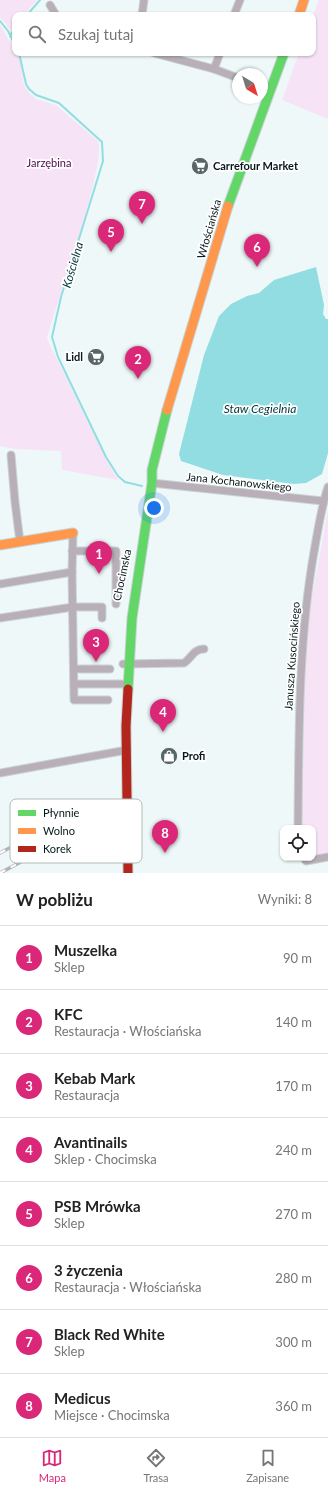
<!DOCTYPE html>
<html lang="pl">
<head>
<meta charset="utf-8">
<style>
	:root { --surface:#fff; --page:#f2f2f2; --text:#222; --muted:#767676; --line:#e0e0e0; --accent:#db2777 }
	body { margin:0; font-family:Lato,sans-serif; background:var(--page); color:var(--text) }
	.controls { position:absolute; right:12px; bottom:12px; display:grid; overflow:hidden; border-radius:8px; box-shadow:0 1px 3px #0004 }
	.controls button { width:36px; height:36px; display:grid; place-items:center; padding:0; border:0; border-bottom:1px solid var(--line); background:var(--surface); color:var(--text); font:20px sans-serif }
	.compass { position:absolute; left:232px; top:68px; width:36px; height:36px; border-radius:50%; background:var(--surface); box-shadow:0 1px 3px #0004; rotate:142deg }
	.you { position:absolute; left:154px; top:508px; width:14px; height:14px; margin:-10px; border:3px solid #fff; border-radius:50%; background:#1a73e8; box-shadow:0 0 0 6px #1a73e833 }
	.badge { display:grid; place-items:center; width:26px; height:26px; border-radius:50%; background:var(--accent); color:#fff; font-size:13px; font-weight:700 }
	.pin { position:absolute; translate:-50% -33px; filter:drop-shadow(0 1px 2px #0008) }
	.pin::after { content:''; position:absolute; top:21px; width:14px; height:12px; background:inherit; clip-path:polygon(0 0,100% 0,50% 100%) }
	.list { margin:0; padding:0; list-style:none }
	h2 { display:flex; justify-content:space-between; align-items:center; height:52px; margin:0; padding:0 16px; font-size:17px }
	h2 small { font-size:13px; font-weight:400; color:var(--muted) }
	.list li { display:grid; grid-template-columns:26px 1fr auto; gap:12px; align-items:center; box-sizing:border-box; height:64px; padding:0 16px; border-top:1px solid var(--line) }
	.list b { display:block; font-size:15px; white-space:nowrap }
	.list p { margin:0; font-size:13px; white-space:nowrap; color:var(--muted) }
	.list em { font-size:13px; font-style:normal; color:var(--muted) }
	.icon { flex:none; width:22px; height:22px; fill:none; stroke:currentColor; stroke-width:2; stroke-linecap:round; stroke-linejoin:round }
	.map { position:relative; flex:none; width:328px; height:873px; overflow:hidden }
	.search { position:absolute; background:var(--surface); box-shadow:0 1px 3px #0004; left:12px; right:12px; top:12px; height:44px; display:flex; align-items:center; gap:10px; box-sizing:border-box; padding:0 14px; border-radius:8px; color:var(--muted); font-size:15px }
	.sheet { height:564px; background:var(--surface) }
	nav { display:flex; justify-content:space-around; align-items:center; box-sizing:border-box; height:56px; border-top:1px solid var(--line); background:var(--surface); font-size:11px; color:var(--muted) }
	nav a { display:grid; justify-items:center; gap:2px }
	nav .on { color:var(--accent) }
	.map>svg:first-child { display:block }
	.green { fill:#f6e4f6 }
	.water { fill:#92dde2 }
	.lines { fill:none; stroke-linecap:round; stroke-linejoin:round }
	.stream { stroke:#92dde2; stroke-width:2 }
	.street-casing { stroke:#cad3d3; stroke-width:9 }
	.fast-casing { stroke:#cad3d3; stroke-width:11 }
	.slow-casing { stroke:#cad3d3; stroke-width:11 }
	.jam-casing { stroke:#cad3d3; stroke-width:11 }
	.street { stroke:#b9afb9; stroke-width:7 }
	.fast { stroke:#63d668; stroke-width:9 }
	.slow { stroke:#ff974d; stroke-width:9 }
	.jam { stroke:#b3261e; stroke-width:9 }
	.rail-casing { stroke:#b2b3b8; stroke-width:3.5 }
	.rail { stroke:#fff; stroke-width:2; stroke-dasharray:6; stroke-linecap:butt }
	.labels { text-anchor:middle; stroke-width:3.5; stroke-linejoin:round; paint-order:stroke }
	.park-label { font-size:11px; fill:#4e074a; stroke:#fff }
	.poi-label { font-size:11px; font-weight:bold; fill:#061819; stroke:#fff; text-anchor:start }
	.street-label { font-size:11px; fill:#061819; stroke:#fff }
	.water-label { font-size:12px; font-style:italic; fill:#02373a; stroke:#fff }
	.key { fill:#fff; stroke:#b4baba; stroke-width:1 }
	.key-label { font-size:11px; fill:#061819 }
</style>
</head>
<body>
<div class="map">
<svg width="328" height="873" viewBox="0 0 328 873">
	<rect width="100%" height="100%" fill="#eef8f8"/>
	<g class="green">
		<polygon points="0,0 37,0 24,15 15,15 15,24 11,31 0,17"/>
		<polygon points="319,0 328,0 328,119 282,100 299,53 313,53 313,16"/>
		<path d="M0,24L20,60L24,85L30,94L36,99L56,105L98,141C107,165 55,305 47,339L108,463L118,480L62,470L61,451L16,449L0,446Z"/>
		<polygon points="328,510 328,856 313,858 313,828 298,828 301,656"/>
	</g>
	<polygon class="water" points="316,267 324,305 323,314 326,319 328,319 328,453 322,474 306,483 294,484 223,475 181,461 179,454 204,355 219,316 231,304 247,296 259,293 274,280"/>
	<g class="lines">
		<g class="stream">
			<polyline points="27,15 40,0"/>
			<polyline points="0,21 8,31 15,45"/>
			<polyline points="10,36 15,27"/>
			<polyline points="19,53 26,84 29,89 36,95 59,103 102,142 103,161 61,297 52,337 58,357 106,457 118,476 125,482 142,486"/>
		</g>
		<defs>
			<g id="street">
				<polyline points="50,5 56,15"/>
				<polyline points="142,15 144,0"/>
				<polyline points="234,15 240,0"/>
				<polyline points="154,53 214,69 238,78"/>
				<polyline points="214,69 220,53"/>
				<polyline points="262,87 270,90"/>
				<polyline points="11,455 15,502 20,542"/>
				<polyline points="152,483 323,501"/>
				<polyline points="73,533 72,572 74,700 108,700"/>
				<polyline points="72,551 116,551 116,604"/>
				<polyline points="0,584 72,572"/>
				<polyline points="0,618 73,607 102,607 102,618"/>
				<path d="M123,664L184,663C192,658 193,649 204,649"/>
				<polyline points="74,669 110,669"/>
				<polyline points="75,684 122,684"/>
				<polyline points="0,773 127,750"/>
				<path d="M298,828C299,736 298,643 314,552C318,530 321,508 328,487"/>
				<polyline points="304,858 306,861 328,857"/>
			</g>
			<g id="fast">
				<polyline points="228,206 284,53"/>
				<polyline points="128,689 132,618 152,483 152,470 167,410"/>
			</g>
			<g id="slow">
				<polyline points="299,15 304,0"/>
				<polyline points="167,410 228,206"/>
				<polyline points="0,545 73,533"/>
			</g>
			<polyline id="jam" points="128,873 126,726 128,689"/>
		</defs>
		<use href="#street" class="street-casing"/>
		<use href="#fast" class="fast-casing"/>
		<use href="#slow" class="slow-casing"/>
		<use href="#jam" class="jam-casing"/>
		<use href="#street" class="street"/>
		<use href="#fast" class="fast"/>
		<use href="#slow" class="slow"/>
		<use href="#jam" class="jam"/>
		<defs>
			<g id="rail">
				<polyline points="0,853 17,844"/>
				<polyline points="0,873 38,853"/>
			</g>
		</defs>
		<use href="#rail" class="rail-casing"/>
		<use href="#rail" class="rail"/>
	</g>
	<defs>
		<symbol id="supermarket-disc" viewBox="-11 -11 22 22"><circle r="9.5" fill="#576667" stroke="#fff"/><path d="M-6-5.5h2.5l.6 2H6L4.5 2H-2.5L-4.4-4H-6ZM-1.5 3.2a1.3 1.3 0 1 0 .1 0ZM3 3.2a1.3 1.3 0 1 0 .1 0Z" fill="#fff"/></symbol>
		<symbol id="shop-disc" viewBox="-11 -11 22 22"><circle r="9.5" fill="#576667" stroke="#fff"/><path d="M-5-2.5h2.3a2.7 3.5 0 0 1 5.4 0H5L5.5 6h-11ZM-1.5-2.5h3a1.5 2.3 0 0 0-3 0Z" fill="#fff"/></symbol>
	</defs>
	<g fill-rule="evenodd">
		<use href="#supermarket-disc" x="190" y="156" width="20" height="20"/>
		<use href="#supermarket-disc" x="86" y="347" width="20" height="20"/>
		<use href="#shop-disc" x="159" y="746" width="20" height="20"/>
	</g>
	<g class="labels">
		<g class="park-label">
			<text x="49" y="167">Jarzębina</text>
		</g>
		<g class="poi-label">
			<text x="213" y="170">Carrefour Market</text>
			<text x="83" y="361" text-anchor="end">Lidl</text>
			<text x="182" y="760">Profi</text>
		</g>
		<g class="street-label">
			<text transform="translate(209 229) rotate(-74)" y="4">Włościańska</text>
			<text transform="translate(239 482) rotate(6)" y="4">Jana Kochanowskiego</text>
			<text transform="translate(122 575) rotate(-78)" y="4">Chocimska</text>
			<text transform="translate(292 656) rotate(-86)" y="4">Janusza Kusocińskiego</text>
		</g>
		<g class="water-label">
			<text transform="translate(73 265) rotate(-74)" y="4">Kościelna</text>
			<text x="260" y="413">Staw Cegielnia</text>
		</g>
	</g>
	<rect x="10" y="799" width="132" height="64" rx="6" class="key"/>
	<rect x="18" y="810" width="18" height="6" fill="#63d668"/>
	<rect x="18" y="828" width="18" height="6" fill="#ff974d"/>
	<rect x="18" y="846" width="18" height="6" fill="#b3261e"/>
	<g class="key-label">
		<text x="43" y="817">Płynnie</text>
		<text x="43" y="835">Wolno</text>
		<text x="43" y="853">Korek</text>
	</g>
</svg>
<div class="controls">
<button><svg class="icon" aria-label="locate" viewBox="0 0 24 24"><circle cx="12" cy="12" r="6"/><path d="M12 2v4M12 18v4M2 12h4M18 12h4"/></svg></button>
</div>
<svg class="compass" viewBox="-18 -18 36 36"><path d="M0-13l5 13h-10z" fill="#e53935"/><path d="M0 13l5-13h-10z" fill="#767676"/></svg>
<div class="you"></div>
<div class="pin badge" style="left:99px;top:574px">1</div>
<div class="pin badge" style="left:138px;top:379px">2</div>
<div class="pin badge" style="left:96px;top:662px">3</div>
<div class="pin badge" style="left:163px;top:732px">4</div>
<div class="pin badge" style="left:111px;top:252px">5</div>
<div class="pin badge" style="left:257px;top:267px">6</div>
<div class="pin badge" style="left:142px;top:224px">7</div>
<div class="pin badge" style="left:165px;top:853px">8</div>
<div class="search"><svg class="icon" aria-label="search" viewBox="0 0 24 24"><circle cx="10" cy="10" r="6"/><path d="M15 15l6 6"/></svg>Szukaj tutaj</div>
</div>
<section class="sheet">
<h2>W pobliżu<small>Wyniki: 8</small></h2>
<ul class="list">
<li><span class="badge">1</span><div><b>Muszelka</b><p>Sklep</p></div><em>90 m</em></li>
<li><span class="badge">2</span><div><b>KFC</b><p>Restauracja · Włościańska</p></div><em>140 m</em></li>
<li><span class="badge">3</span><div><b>Kebab Mark</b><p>Restauracja</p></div><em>170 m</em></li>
<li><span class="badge">4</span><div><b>Avantinails</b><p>Sklep · Chocimska</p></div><em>240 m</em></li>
<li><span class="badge">5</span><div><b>PSB Mrówka</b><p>Sklep</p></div><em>270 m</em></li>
<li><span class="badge">6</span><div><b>3 życzenia</b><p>Restauracja · Włościańska</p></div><em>280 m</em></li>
<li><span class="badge">7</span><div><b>Black Red White</b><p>Sklep</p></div><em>300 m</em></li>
<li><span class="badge">8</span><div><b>Medicus</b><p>Miejsce · Chocimska</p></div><em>360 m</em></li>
</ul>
</section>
<nav>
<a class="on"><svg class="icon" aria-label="map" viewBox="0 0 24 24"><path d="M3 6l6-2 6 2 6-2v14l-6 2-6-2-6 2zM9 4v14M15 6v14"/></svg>Mapa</a>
<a><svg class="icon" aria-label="directions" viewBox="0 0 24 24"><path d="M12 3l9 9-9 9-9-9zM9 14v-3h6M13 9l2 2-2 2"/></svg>Trasa</a>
<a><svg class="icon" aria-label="saved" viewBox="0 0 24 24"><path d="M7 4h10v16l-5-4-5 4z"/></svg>Zapisane</a>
</nav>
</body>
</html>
